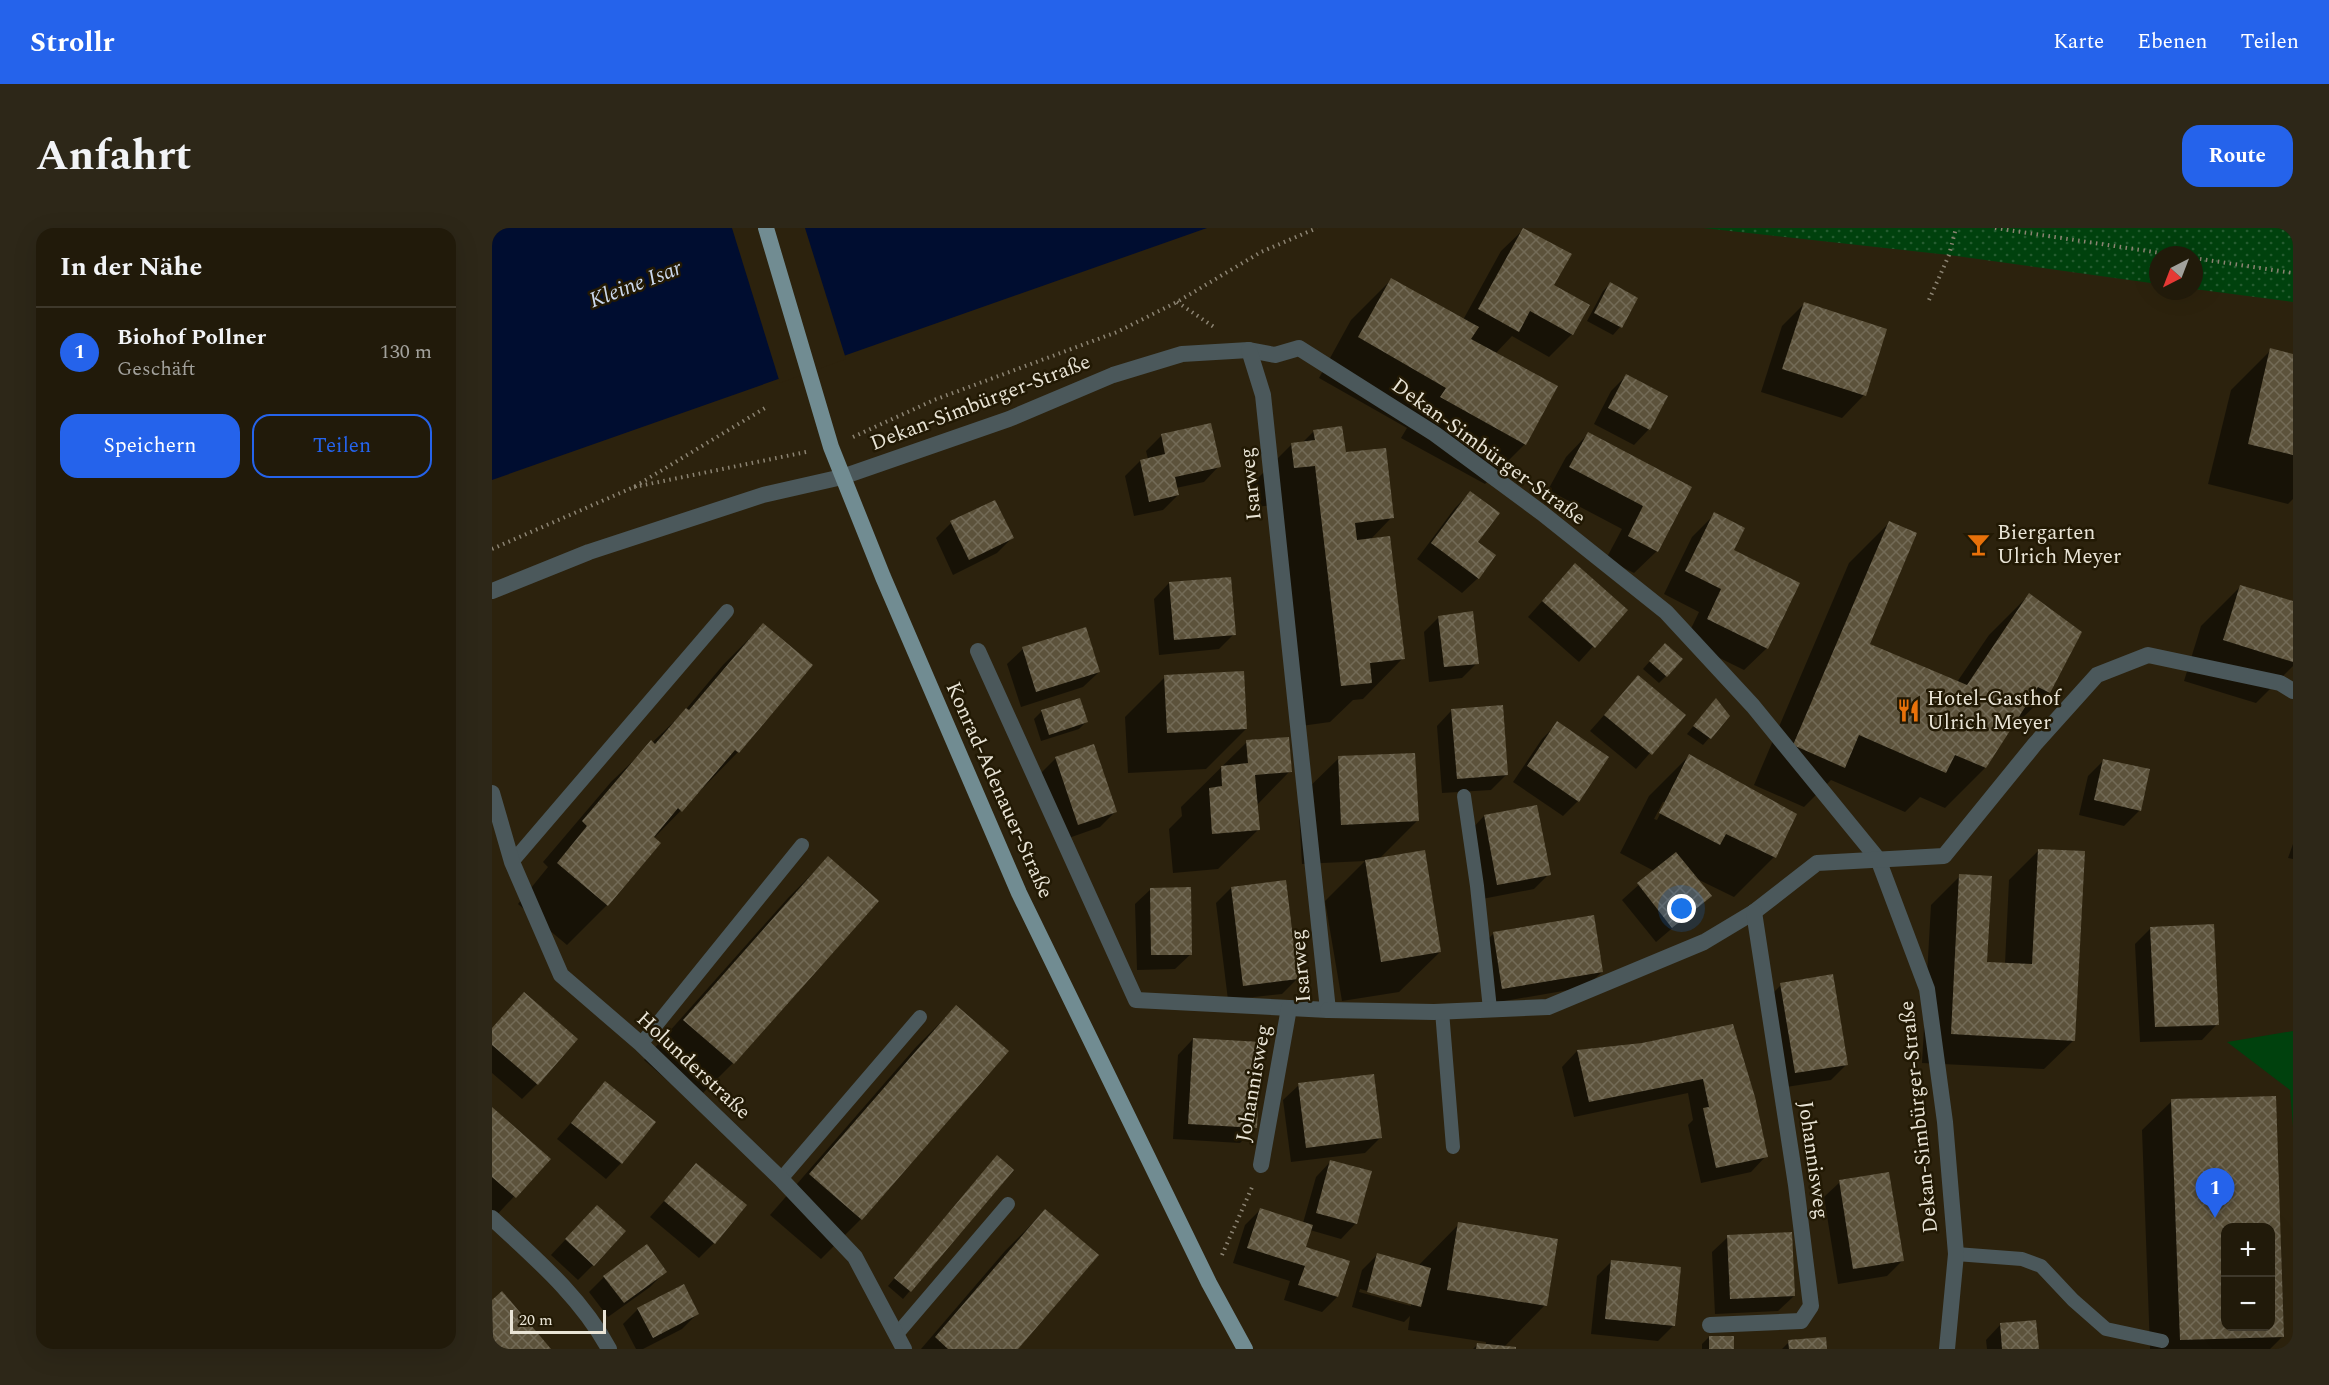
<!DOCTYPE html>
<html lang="de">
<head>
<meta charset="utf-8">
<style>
	:root { --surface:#211a0a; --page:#2d2718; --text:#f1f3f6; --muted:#a2a19c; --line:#3e382b; --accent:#2563eb }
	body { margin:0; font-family:Spectral,serif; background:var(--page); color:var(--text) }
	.controls { position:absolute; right:18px; bottom:18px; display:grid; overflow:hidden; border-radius:12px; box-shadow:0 6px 24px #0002 }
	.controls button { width:54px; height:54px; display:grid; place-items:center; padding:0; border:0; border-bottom:2px solid var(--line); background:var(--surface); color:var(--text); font:30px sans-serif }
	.compass { position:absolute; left:1657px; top:18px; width:54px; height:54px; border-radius:50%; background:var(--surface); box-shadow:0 6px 24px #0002; rotate:222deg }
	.scale { position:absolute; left:18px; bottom:15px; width:96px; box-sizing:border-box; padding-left:6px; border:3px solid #e9e4d6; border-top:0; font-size:16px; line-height:21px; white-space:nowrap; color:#e9e4d6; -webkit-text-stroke:4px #221904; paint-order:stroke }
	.you { position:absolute; left:1190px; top:681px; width:21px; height:21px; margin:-15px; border:4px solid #fff; border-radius:50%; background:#1a73e8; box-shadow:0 0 0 9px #1a73e833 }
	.badge { display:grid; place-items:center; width:39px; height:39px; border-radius:50%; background:var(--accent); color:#fff; font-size:20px; font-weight:700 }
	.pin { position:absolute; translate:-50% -50px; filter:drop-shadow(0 2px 3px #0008) }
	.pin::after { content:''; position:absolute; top:32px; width:21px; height:18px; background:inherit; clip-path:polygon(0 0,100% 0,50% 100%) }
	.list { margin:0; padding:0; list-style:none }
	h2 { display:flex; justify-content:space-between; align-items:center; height:78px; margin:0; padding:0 24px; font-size:26px }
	h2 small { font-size:20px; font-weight:400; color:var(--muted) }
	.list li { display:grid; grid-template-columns:39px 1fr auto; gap:18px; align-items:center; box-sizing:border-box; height:90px; padding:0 24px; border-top:2px solid var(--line) }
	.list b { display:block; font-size:22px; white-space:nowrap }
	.list p { margin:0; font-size:20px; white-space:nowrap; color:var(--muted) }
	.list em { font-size:20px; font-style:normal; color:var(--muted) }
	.actions { display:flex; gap:12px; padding:18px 24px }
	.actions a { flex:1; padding:14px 0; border:2px solid var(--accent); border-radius:18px; text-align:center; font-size:21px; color:var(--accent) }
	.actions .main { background:var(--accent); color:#fff }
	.map { position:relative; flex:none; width:1801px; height:1121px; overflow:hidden; border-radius:18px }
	header { display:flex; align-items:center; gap:36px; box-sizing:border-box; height:84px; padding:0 30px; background:var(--accent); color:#fff }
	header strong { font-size:28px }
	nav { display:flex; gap:33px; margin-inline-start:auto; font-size:21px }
	.intro { display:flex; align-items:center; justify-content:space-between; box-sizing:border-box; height:144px; padding:0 36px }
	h1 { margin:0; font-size:42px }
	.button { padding:15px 27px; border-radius:18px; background:var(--accent); color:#fff; font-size:21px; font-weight:700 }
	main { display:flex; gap:36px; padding:0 36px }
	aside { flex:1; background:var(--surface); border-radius:18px; box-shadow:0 6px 24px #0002 }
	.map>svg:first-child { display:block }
	.grass { fill:#00410d }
	.park { fill:url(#park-dots) }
	.water { fill:#000d30 }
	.pier { fill:#2c220d }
	.shadow { fill:#0007; fill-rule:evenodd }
	.building { fill:url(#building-cross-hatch); fill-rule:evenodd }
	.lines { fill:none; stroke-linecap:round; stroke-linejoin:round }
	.path { stroke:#8c8473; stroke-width:4; stroke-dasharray:1.5 4.5; stroke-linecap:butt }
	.service { stroke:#4b585b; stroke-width:14 }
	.minor { stroke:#4b585b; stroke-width:16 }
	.primary { stroke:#718c92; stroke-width:16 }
	.labels { text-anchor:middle; stroke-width:5; stroke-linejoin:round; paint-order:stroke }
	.street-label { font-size:21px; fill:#e9e4d6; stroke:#221904 }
	.poi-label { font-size:21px; fill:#e9e4d6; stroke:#221904; text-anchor:start }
	.water-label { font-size:22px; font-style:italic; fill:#cbd8ec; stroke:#221904 }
</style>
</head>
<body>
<header>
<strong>Strollr</strong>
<nav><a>Karte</a><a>Ebenen</a><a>Teilen</a></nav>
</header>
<div class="intro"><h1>Anfahrt</h1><a class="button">Route</a></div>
<main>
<aside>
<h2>In der Nähe<small></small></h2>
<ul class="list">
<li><span class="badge">1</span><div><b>Biohof Pollner</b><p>Geschäft</p></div><em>130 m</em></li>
</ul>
<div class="actions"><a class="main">Speichern</a><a>Teilen</a></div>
</aside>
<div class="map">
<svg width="1801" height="1121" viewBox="0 0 1801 1121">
	<defs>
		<pattern id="park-dots" width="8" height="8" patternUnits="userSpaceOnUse" patternTransform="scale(1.5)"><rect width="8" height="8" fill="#00410d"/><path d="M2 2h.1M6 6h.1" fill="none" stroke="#255c30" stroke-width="1.8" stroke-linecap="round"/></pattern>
		<pattern id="building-cross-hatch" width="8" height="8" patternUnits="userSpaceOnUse" patternTransform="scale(1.5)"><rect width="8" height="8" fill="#5c523b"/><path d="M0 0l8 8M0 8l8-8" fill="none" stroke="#736b57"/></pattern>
	</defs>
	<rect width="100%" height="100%" fill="#2c220d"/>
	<polygon class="grass" points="1801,803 1801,899 1798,862 1735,814"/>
	<polygon class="park" points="1211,0 1801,0 1801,74 1702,61 1702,27 1666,27 1666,56 1457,27"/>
	<polygon class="water" points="0,0 715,0 0,252"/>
	<polygon class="pier" points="240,0 313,0 354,131 288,155"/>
	<g class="shadow">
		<polygon points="1032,1 1060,58 1096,78 1080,106 1057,129 1020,108 1003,126 1033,216 993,256 909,210 915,200 827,150 859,92 899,52 971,92 1009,23"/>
		<polygon points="1118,56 1144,70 1128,99 1121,107 1095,93 1111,63"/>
		<polygon points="1313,75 1372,167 1350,190 1269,164 1290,98"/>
		<polygon points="1779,122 1801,127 1801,271 1796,276 1716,256 1739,162"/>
		<polygon points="1134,148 1174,169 1157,201 1142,217 1102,196 1119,163"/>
		<polygon points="822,203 852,226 900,289 878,312 911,430 871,471 861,472 838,494 809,498 783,277 762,279 760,256 800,216 810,215"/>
		<polygon points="1096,206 1198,260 1165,323 1142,345 1114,331 1130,301 1056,262 1074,229"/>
		<polygon points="669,208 727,238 712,254 684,260 686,267 671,282 642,288 633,248 648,233 656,231 654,223"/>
		<polygon points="978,265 986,350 970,365 925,331 963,280"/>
		<polygon points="1223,286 1240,323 1275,420 1252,442 1193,413 1207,384 1172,366 1200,309"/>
		<polygon points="459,295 520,310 505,325 461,347 444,310"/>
		<polygon points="1397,295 1376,416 1465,454 1497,407 1537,367 1557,464 1516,504 1493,540 1453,580 1428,569 1413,584 1339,552 1312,579 1262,557 1357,335"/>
		<polygon points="1068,353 1134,382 1087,434 1036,389"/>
		<polygon points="677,355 742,406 727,421 667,427 662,371"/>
		<polygon points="1749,358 1801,375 1801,438 1764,475 1692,453 1709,398"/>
		<polygon points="947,389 985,435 970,450 937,454 932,404"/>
		<polygon points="271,397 246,524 162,610 115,677 75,717 26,676 56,639 51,634 119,554 190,486 231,437"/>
		<polygon points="531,421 607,444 591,459 529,479 515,436"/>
		<polygon points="1166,424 1174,448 1167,455 1151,441"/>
		<polygon points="673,449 754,501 714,541 636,545 633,489"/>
		<polygon points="1146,449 1191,487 1144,541 1098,503"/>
		<polygon points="1217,479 1236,488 1211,517 1195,506"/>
		<polygon points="960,482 1015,546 999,562 950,565 945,498"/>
		<polygon points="550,483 594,494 587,501 549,513 542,491"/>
		<polygon points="1066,495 1086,573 1071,588 1021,554 1050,511"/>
		<polygon points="755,514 798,543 765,577 767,601 726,641 681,645 677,601 690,588 689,579"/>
		<path d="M1197,528L1282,629L1242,669L1203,650L1218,668L1164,714L1130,672L1162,643L1128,625L1157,568ZM1171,574H1174L1165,592L1162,591Z"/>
		<polygon points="564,530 623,584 608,599 571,612 549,545"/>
		<polygon points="847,530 925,593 887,631 948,724 907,764 850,773 833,673 873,633 810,636 806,570"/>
		<polygon points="1612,532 1656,543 1647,583 1632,598 1587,587 1596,548"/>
		<polygon points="992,588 1057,646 1042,661 990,671 977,604"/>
		<polygon points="1801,616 1801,631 1796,630"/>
		<polygon points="1547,622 1582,812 1552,841 1430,835 1439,677 1468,648 1494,735 1513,736 1517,652"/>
		<polygon points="336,630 385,673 241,835 201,875 152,832 296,670"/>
		<polygon points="739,660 805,751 790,766 736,772 724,675"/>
		<polygon points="659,661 699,726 683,741 645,742 643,676"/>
		<polygon points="1659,700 1725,796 1710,812 1648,814 1643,716"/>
		<polygon points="1001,706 1110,744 1094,759 995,776 986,721"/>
		<polygon points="1289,757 1355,836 1339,852 1288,860 1274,772"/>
		<polygon points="464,779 369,991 329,1031 278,987 424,819"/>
		<polygon points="1240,798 1274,928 1259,944 1209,955 1196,897 1201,892 1196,865 1082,889 1070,839 1085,823 1150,817"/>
		<polygon points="0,800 45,856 30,871 0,845"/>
		<polygon points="701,811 763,900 748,915 681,911 686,827"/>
		<polygon points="113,855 129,935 114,951 65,911"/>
		<polygon points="807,857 888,910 873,925 799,934 791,872"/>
		<path d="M1782,869L1791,1108L1778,1121H1658L1650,902L1680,873ZM1734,1000H1778V1098H1734Z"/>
		<polygon points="0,881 57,931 0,992"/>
		<polygon points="839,933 864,995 849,1011 818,1002 813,1020 845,1069 830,1084 792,1072 798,1053 741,1035 753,997 768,982 811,995 824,949"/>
		<polygon points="204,937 222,1015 207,1030 158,989"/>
		<polygon points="498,937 520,942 411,1071 396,1058"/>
		<polygon points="1348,954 1410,1033 1395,1048 1346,1056 1332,969"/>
		<polygon points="553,983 525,1121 429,1121 513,1023"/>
		<polygon points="90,994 101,1037 86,1052 59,1027"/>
		<path d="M967,996L1053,1077L1012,1119L1023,1121H981L986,1116L994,1117V1114L916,1102L918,1088L912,1094L860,1079L870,1042L885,1027L926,1038ZM868,1061L919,1075V1078L867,1064Z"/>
		<polygon points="1236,1009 1302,1068 1286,1083 1223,1086 1220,1024"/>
		<polygon points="1120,1033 1181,1098 1166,1113 1099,1106 1105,1048"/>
		<polygon points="173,1044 158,1059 116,1089 97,1064 112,1049"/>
		<polygon points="10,1065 58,1121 0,1121 0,1074"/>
		<polygon points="146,1081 205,1086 190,1101 151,1121 144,1121 131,1096"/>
		<polygon points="1509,1096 1545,1121 1495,1121 1494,1112"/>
		<polygon points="1217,1109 1240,1121 1210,1121 1210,1116"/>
		<polygon points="1297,1114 1334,1121 1290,1121"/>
	</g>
	<g class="building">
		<polygon points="1031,0 1080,26 1062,57 1098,77 1081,107 1038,83 1027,104 986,81"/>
		<polygon points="899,50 987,99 979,111 1066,158 1034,217 948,169 954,160 866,109"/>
		<polygon points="1118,54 1146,70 1130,100 1102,85"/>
		<polygon points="1312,74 1395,101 1374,168 1290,141"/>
		<polygon points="1778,120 1801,126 1801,227 1756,216"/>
		<polygon points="1134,146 1176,168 1158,202 1116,180"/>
		<polygon points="719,195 729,239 683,249 687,267 657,274 648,232 673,226 669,206"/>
		<polygon points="850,198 854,224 894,220 902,290 863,295 865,312 898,308 913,431 878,435 880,455 849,458 823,238 802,240 799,215 823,212 821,202"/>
		<polygon points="1096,204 1200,259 1166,324 1136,308 1151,278 1077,239"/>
		<polygon points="978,263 1008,285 986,314 1004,327 987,351 939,315"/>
		<polygon points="503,272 522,310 477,332 458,293"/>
		<polygon points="1222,284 1253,300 1242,322 1308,355 1276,421 1215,391 1229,361 1193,343"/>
		<polygon points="1397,293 1425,305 1378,416 1475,457 1537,365 1590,404 1558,465 1546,459 1494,540 1463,527 1454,545 1367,507 1353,540 1301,517"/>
		<polygon points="1083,335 1136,382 1103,420 1050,373"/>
		<polygon points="739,349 744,407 682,412 677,354"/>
		<polygon points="1748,357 1801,373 1801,434 1731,412"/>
		<polygon points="981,383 987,436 952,439 946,388"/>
		<polygon points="271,395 321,437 247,525 243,522 190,584 186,580 162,609 169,615 116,678 65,635 95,598 90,593 159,512 163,516 194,480 197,482"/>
		<polygon points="594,399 608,444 544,464 530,419"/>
		<polygon points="1173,415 1191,431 1175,449 1157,433"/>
		<polygon points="752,443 755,501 675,505 672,447"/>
		<polygon points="1146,447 1194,487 1160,527 1112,487"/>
		<polygon points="588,470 596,494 557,507 549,482"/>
		<polygon points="1224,470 1238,488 1219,511 1201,498"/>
		<polygon points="1011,477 1016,547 965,551 959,481"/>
		<polygon points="1065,493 1117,529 1087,574 1035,538"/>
		<polygon points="797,509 800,544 763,547 768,602 720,606 717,560 730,558 729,538 756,535 754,512"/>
		<polygon points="602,516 625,584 586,597 563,529"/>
		<polygon points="923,525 927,593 849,597 846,528"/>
		<polygon points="1197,526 1305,586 1284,630 1234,606 1228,617 1167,585"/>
		<polygon points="1611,531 1658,541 1649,583 1602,572"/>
		<polygon points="1045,577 1059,647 1005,657 992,587"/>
		<polygon points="1546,621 1593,623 1583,813 1459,806 1467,646 1500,648 1495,734 1540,736"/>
		<polygon points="933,622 949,724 889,734 873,632"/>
		<polygon points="1184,624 1220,668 1180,700 1145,655"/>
		<polygon points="336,628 387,673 242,836 191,792"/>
		<polygon points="794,652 806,751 751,758 739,659"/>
		<polygon points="699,659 700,727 659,727 658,660"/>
		<polygon points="1102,687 1111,744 1010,761 1001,704"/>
		<polygon points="1722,696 1727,797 1663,799 1658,699"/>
		<polygon points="1341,746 1356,837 1303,845 1288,755"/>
		<polygon points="32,764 86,811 46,857 0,817 0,800"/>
		<polygon points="464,777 517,823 370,992 317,946"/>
		<polygon points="1241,796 1263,869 1276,929 1224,940 1211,880 1217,879 1211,851 1097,874 1085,822 1150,815"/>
		<polygon points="701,810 769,814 765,900 696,896"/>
		<polygon points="882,846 890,910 814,920 806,855"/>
		<polygon points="113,853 164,894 130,936 79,895"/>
		<path d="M1784,868L1792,1109L1688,1112L1679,871ZM1734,999H1779L1778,1098H1734Z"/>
		<polygon points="0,879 59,931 24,970 0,949"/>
		<polygon points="505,927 522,942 419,1064 402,1050"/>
		<polygon points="838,932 880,943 865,996 824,985"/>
		<polygon points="204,935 255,977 223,1016 172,973"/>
		<polygon points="1397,944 1412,1033 1361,1041 1347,952"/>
		<polygon points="105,977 134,1003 102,1038 73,1011"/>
		<polygon points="768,980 821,997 814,1019 858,1033 846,1069 806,1057 813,1038 755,1020"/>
		<polygon points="553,981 607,1027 526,1121 456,1121 443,1109"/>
		<polygon points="966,994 1066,1011 1055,1078 955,1062"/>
		<polygon points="1300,1004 1303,1068 1238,1071 1235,1007"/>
		<polygon points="155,1016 175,1044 132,1075 111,1048"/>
		<polygon points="885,1025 939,1040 929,1079 875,1064"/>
		<polygon points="1119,1032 1189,1039 1183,1098 1113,1091"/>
		<polygon points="192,1056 207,1086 161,1110 145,1080"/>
		<polygon points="10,1063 59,1121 1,1121 0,1072"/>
		<polygon points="1544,1092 1547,1121 1510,1121 1508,1095"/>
		<rect x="1217" y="1108" width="25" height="13"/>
		<polygon points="1334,1109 1335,1121 1297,1121 1296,1112"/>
		<polygon points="985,1115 1024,1119 1024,1121 984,1121"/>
	</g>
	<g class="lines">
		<g class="path">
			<polyline points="1503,0 1682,27"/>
			<polyline points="1702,30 1801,45"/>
			<polyline points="1437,72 1457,27 1464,0"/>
			<polyline points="685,74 722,99"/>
			<polyline points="361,209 442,172 625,104 685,74 769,24 825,0"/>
			<polyline points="142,259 314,224"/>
			<polyline points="0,321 142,259 273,180"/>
			<polyline points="730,1027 761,957"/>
		</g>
		<g class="service">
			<polyline points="972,568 985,658 998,781"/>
			<polyline points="20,634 235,383"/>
			<polyline points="950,783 961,919"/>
			<polyline points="149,816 310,617"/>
			<polyline points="289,951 428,789"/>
			<polyline points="1464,1026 1530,1031 1549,1038 1581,1072 1614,1101 1670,1113"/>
			<polyline points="405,1106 516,976"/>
		</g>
		<g class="minor">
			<polyline points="0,363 97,324 271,267 350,249 517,191 621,147 690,126 757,122 783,127 807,120 943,206 1050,285 1174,384 1261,478 1386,631 1435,761 1453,894 1464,1026 1455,1121"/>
			<polyline points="486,423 644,772 836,782 771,167 757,122"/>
			<polyline points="0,565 20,634 69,747 149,816 289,951 363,1029 412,1121"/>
			<polyline points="836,782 942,784 1056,779 1212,714 1262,684 1325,635 1452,628 1543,516 1605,447 1656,427 1788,455 1801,463"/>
			<polyline points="769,937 797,780"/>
			<path d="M0,990C43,1030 89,1069 117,1121"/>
			<polyline points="1218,1097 1309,1093 1319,1078 1304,957 1262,684"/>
		</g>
		<polyline class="primary" points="274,0 339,219 391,349 527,665 717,1055 753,1121"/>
	</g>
	<defs>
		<symbol id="bar-bare" viewBox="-9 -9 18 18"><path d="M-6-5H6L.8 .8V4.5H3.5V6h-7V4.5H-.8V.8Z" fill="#e8710a" stroke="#221904" stroke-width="2.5" paint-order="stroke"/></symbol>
		<symbol id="restaurant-bare" viewBox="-9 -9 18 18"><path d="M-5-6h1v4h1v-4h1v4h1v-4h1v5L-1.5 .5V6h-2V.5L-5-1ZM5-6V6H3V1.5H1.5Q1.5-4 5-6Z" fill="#e8710a" stroke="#221904" stroke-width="2.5" paint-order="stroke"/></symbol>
	</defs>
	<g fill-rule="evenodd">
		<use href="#bar-bare" x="1470" y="300" width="33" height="33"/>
		<use href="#restaurant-bare" x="1400" y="466" width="33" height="33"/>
	</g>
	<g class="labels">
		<g class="street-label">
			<text transform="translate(488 174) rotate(-21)" y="7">Dekan-Simbürger-Straße</text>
			<text transform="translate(997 223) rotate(36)" y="7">Dekan-Simbürger-Straße</text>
			<text transform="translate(758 256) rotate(-96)" y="7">Isarweg</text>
			<text transform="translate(508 562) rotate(66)" y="7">Konrad-Adenauer-Straße</text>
			<text transform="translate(808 738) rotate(-95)" y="7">Isarweg</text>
			<text transform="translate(202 837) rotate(43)" y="7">Holunderstraße</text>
			<text transform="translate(761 855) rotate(-80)" y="7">Johannisweg</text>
			<text transform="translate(1426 889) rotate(-96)" y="7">Dekan-Simbürger-Straße</text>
			<text transform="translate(1322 932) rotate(82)" y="7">Johannisweg</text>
		</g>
		<g class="poi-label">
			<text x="1505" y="311">Biergarten<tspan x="1505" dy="24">Ulrich Meyer</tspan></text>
			<text x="1435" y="477">Hotel-Gasthof<tspan x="1435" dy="24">Ulrich Meyer</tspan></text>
		</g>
		<g class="water-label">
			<text transform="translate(143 55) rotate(-21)" y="8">Kleine Isar</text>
		</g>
	</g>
</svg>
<div class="controls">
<button>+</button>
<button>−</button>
</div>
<svg class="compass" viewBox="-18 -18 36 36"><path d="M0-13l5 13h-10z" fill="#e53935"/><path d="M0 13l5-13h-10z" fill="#a2a19c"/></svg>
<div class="scale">20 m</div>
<div class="you"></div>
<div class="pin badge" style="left:1723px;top:990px">1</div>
</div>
</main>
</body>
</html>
